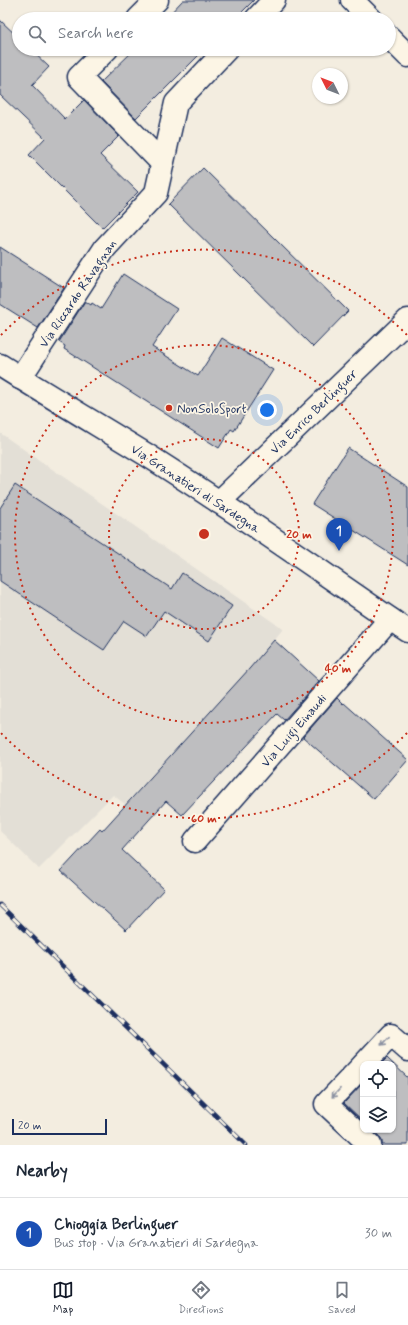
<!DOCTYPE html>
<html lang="en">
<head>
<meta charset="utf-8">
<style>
	:root { --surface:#fff; --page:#f6f6f7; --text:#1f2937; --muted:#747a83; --line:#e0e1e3; --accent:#111827 }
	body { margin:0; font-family:Mynerve,sans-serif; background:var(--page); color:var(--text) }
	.controls { position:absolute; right:12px; bottom:12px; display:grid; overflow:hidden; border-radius:8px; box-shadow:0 1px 3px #0004 }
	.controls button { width:36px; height:36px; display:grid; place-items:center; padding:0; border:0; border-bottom:1px solid var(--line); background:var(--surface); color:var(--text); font:20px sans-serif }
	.compass { position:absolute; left:312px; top:68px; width:36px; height:36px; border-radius:50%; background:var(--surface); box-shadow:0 1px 3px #0004; rotate:312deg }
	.scale { position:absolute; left:12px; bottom:10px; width:95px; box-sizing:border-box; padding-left:4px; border:2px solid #1b2f5e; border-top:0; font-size:11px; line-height:14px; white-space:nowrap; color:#1b2f5e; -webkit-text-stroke:3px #fcf5e5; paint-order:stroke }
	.you { position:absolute; left:267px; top:410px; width:14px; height:14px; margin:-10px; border:3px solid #fff; border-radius:50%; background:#1a73e8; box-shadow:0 0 0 6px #1a73e833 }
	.badge { display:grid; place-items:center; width:26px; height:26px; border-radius:50%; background:var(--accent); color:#fff; font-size:13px; font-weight:700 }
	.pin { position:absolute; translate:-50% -33px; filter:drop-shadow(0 1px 2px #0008) }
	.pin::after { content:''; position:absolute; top:21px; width:14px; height:12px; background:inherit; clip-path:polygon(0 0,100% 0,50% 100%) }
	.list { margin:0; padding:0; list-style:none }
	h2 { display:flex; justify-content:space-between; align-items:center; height:52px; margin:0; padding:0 16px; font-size:17px }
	h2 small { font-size:13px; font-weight:400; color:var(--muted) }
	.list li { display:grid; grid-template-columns:26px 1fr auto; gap:12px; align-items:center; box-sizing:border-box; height:72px; padding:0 16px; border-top:1px solid var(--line) }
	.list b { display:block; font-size:15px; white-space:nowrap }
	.list p { margin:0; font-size:13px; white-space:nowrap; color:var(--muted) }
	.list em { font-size:13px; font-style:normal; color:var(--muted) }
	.icon { flex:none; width:22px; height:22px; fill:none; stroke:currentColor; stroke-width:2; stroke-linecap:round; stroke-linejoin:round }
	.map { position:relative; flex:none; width:408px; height:1145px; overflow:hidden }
	.search { position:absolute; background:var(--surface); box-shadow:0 1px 3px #0004; left:12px; right:12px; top:12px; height:44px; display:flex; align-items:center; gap:10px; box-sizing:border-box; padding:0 14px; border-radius:22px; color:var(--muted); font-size:15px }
	.sheet { height:124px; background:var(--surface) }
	nav { display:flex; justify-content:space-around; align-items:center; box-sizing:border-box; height:56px; border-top:1px solid var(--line); background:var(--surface); font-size:11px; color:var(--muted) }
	nav a { display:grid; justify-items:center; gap:2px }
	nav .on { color:var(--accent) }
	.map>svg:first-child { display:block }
	.built { fill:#e3dfd6 }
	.building { fill:#bebec0; stroke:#1b2f5e }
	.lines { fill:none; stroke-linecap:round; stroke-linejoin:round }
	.minor-casing { stroke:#1b2f5e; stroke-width:25 }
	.minor { stroke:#fcf5e5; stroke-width:22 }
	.rail-casing { stroke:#1b2f5e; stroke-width:4.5 }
	.rail { stroke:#fcf5e5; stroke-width:3; stroke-dasharray:9; stroke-linecap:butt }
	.oneway { stroke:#8c92a2 }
	.ring { fill:none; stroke:#c8321e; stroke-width:2; stroke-dasharray:2 4 }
	.poi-dot { fill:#c8321e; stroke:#fcf5e5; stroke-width:1.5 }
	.labels { text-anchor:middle; stroke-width:3.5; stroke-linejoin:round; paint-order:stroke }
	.street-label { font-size:13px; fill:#1b2f5e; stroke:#fcf5e5 }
	.poi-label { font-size:13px; fill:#1b2f5e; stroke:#fcf5e5; text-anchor:start }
	.centre { fill:#c8321e; stroke:#fcf5e5; stroke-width:2 }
	.ring-label { font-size:12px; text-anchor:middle; font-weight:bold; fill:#c8321e; stroke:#fcf5e5; stroke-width:3.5; stroke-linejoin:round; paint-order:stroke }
</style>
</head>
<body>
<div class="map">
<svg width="408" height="1145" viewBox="0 0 408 1145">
	<rect width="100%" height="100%" fill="#f3ede0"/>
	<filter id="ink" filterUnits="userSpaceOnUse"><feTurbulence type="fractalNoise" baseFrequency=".025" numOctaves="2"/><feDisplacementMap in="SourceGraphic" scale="8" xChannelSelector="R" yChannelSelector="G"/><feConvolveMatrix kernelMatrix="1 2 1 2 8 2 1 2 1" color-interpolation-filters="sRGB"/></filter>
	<g filter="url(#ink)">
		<polygon class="built" points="0,433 283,629 244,676 125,804 113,795 39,869 0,831"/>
		<g class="building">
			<polygon points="183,0 254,0 235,19 165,19"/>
			<polygon points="0,20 19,38 19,49 30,49 49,67 32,85 65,119 84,100 119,136 100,155 138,192 102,228 29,155 45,138 0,95"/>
			<polygon points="135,49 205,49 136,118 101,82"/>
			<polygon points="203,168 348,311 313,347 168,204"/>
			<polygon points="0,247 64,288 38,328 0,304"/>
			<polygon points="123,274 177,309 152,347 198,376 222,338 273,370 234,431 231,429 219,448 64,349 65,346 59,342 85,301 91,305 92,303 101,309"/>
			<polygon points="348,448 408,487 408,565 312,504"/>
			<polygon points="15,485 172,589 182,573 232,606 209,641 164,611 147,636 124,621 104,650 0,581 0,508"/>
			<polygon points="274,640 319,681 284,720 277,714 182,815 166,801 122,850 164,889 126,930 61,871 100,829 102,831 250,668"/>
			<polygon points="337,698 343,704 344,703 408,760 374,799 303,737"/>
			<polygon points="387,1058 408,1078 408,1145 382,1145 382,1141 379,1136 372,1130 393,1130 393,1064 381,1064"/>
			<polygon points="363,1083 363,1121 344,1103"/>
		</g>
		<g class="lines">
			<defs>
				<g id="minor">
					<polyline points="352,0 371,19"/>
					<polyline points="138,19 157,0"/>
					<polyline points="256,19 274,0"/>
					<polyline points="389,37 408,56"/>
					<polyline points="107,49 79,77 162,163"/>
					<path d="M0,365C49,396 98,425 147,455C236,511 321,572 408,631"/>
					<polyline points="20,378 105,248 156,193 176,103 227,49"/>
					<polyline points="219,502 408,320"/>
					<polyline points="195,841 390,619"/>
					<polyline points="364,1064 391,1035 408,1050"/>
					<polyline points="363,1065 326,1104 370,1145"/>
				</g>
			</defs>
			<use href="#minor" class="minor-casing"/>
			<use href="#minor" class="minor"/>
			<defs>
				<polyline id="rail" points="0,905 246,1145"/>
			</defs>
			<use href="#rail" class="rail-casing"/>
			<use href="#rail" class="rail"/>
		</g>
		<defs><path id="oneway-shaft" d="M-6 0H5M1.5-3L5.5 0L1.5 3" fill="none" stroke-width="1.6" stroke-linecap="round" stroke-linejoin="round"/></defs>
		<g class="oneway">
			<use href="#oneway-shaft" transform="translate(385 1041) rotate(133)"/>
			<use href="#oneway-shaft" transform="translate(336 1093) rotate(133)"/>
		</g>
	</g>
	<g class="ring">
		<circle cx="204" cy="534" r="95"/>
		<circle cx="204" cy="534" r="189"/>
		<path d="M407 733A284 284 0 0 1 1 733M1 335A284 284 0 0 1 407 335"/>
	</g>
	<circle class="poi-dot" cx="169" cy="408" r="4"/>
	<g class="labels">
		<g class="street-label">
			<text transform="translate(77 293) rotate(-56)" y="5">Via Riccardo Ravagnan</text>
			<text transform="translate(313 411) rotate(-44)" y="5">Via Enrico Berlinguer</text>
			<text transform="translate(196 488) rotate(33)" y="5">Via Granatieri di Sardegna</text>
			<text transform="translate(293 730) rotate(-49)" y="5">Via Luigi Einaudi</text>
		</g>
		<g class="poi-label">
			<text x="177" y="413">NonSoloSport</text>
		</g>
	</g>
	<circle cx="204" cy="534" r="6" class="centre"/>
	<g class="ring-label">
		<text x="299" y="538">20 m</text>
		<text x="338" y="672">40 m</text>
		<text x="204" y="822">60 m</text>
	</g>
</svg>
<div class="controls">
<button><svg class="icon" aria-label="locate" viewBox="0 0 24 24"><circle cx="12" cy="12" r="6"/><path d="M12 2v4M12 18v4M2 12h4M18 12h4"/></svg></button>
<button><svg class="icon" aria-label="layers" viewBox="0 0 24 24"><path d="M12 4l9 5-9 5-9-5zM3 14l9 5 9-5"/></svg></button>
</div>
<svg class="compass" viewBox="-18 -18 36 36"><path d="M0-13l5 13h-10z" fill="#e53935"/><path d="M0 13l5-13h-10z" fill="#747a83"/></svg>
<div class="scale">20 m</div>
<div class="you"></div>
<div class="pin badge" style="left:339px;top:551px;background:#1a4fb4">1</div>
<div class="search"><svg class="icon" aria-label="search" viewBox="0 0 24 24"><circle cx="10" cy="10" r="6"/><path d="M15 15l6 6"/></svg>Search here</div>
</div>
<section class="sheet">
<h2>Nearby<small></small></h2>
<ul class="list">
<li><span class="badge" style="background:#1a4fb4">1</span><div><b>Chioggia Berlinguer</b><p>Bus stop · Via Granatieri di Sardegna</p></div><em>30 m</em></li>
</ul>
</section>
<nav>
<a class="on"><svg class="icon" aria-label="map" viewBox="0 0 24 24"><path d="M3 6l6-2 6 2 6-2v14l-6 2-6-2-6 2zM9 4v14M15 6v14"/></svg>Map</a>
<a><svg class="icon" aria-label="directions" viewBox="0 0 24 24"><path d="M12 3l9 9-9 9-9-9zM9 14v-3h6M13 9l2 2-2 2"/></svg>Directions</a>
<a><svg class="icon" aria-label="saved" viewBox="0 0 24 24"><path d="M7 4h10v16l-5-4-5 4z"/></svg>Saved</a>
</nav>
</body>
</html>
